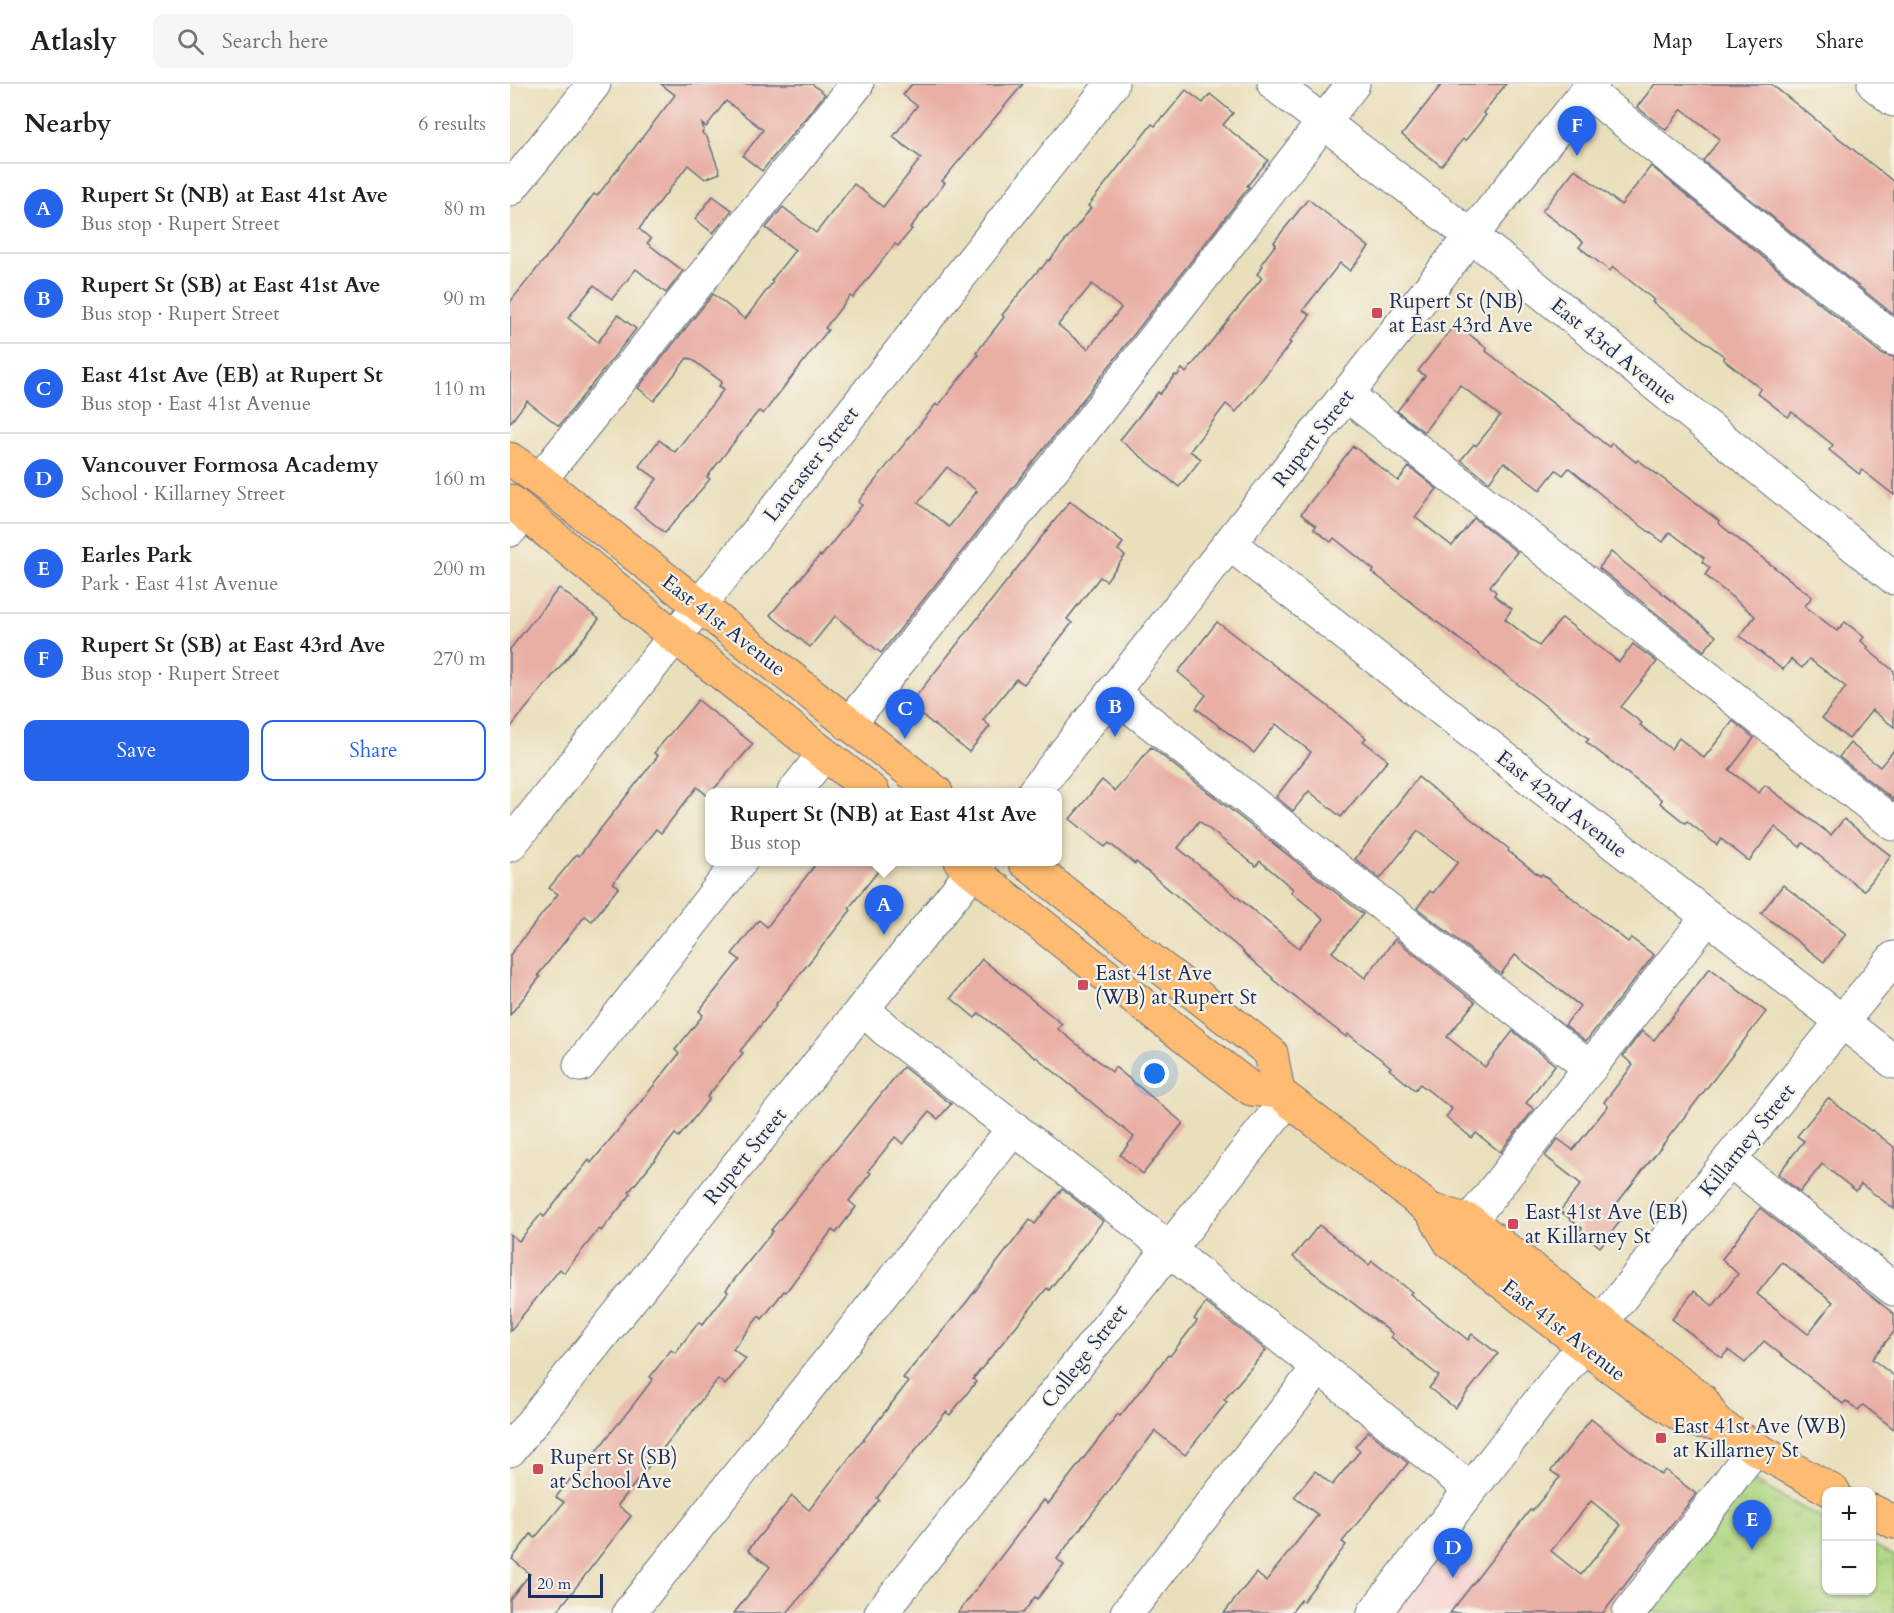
<!DOCTYPE html>
<html lang="en">
<head>
<meta charset="utf-8">
<style>
	:root { --surface:#fff; --page:#f6f6f6; --text:#202124; --muted:#757577; --line:#e0e0e0; --accent:#2563eb }
	body { margin:0; font-family:Cardo,serif; background:var(--page); color:var(--text) }
	.controls { position:absolute; right:18px; bottom:18px; display:grid; overflow:hidden; border-radius:12px; box-shadow:0 2px 4px #0004 }
	.controls button { width:54px; height:54px; display:grid; place-items:center; padding:0; border:0; border-bottom:2px solid var(--line); background:var(--surface); color:var(--text); font:30px sans-serif }
	.scale { position:absolute; left:18px; bottom:15px; width:75px; box-sizing:border-box; padding-left:6px; border:3px solid #1b2f5e; border-top:0; font-size:16px; line-height:21px; white-space:nowrap; color:#1b2f5e; -webkit-text-stroke:4px #f7f3e8; paint-order:stroke }
	.you { position:absolute; left:645px; top:990px; width:21px; height:21px; margin:-15px; border:4px solid #fff; border-radius:50%; background:#1a73e8; box-shadow:0 0 0 9px #1a73e833 }
	.badge { display:grid; place-items:center; width:39px; height:39px; border-radius:50%; background:var(--accent); color:#fff; font-size:20px; font-weight:700 }
	.pin { position:absolute; translate:-50% -50px; filter:drop-shadow(0 2px 3px #0008) }
	.pin::after { content:''; position:absolute; top:32px; width:21px; height:18px; background:inherit; clip-path:polygon(0 0,100% 0,50% 100%) }
	.popup { position:absolute; left:195px; top:704px; width:357px; height:78px; box-sizing:border-box; display:grid; place-content:center; border-radius:12px; background:var(--surface); filter:drop-shadow(0 2px 4px #0005); font-size:20px; white-space:nowrap; color:var(--muted) }
	.popup b { font-size:22px; color:var(--text) }
	.popup::after { content:''; position:absolute; left:50%; top:100%; margin-left:-12px; border:12px solid transparent; border-top-color:var(--surface) }
	.list { margin:0; padding:0; list-style:none }
	h2 { display:flex; justify-content:space-between; align-items:center; height:78px; margin:0; padding:0 24px; font-size:26px }
	h2 small { font-size:20px; font-weight:400; color:var(--muted) }
	.list li { display:grid; grid-template-columns:39px 1fr auto; gap:18px; align-items:center; box-sizing:border-box; height:90px; padding:0 24px; border-top:2px solid var(--line) }
	.list b { display:block; font-size:22px; white-space:nowrap }
	.list p { margin:0; font-size:20px; white-space:nowrap; color:var(--muted) }
	.list em { font-size:20px; font-style:normal; color:var(--muted) }
	.actions { display:flex; gap:12px; padding:18px 24px }
	.actions a { flex:1; padding:14px 0; border:2px solid var(--accent); border-radius:12px; text-align:center; font-size:21px; color:var(--accent) }
	.actions .main { background:var(--accent); color:#fff }
	.icon { flex:none; width:33px; height:33px; fill:none; stroke:currentColor; stroke-width:2; stroke-linecap:round; stroke-linejoin:round }
	.map { position:relative; flex:none; width:1384px; height:1529px; overflow:hidden }
	header { display:flex; align-items:center; gap:36px; box-sizing:border-box; height:84px; padding:0 30px; background:var(--surface); border-bottom:2px solid var(--line) }
	header strong { font-size:28px }
	nav { display:flex; gap:33px; margin-inline-start:auto; font-size:21px }
	.search { width:420px; height:54px; background:var(--page); display:flex; align-items:center; gap:15px; box-sizing:border-box; padding:0 21px; border-radius:12px; color:var(--muted); font-size:22px }
	main { display:flex }
	aside { flex:1; background:var(--surface) }
	.map>svg:first-child { display:block }
	.built { fill:#f7d0cf }
	.grass { fill:url(#grass-tufts); stroke:#64826e; stroke-width:1.5 }
	.building { fill:#e9afa5; fill-rule:evenodd }
	.lines { fill:none; stroke-linecap:round; stroke-linejoin:round }
	.minor-casing { stroke:#636d7f; stroke-width:35 }
	.major-casing { stroke:#636d7f; stroke-width:35 }
	.minor { stroke:#fff; stroke-width:33 }
	.major { stroke:#febb71; stroke-width:33 }
	.poi-dot { fill:#d1495b; stroke:#f7f3e8; stroke-width:2 }
	.labels { text-anchor:middle; stroke-width:4.5; stroke-linejoin:round; paint-order:stroke }
	.poi-label { font-size:21px; fill:#1b2f5e; stroke:#f7f3e8; text-anchor:start }
	.street-label { font-size:21px; fill:#1b2f5e; stroke:#f7f3e8 }
</style>
</head>
<body>
<header>
<strong>Atlasly</strong>
<div class="search"><svg class="icon" aria-label="search" viewBox="0 0 24 24"><circle cx="10" cy="10" r="6"/><path d="M15 15l6 6"/></svg>Search here</div>
<nav><a>Map</a><a>Layers</a><a>Share</a></nav>
</header>
<main>
<aside>
<h2>Nearby<small>6 results</small></h2>
<ul class="list">
<li><span class="badge">A</span><div><b>Rupert St (NB) at East 41st Ave</b><p>Bus stop · Rupert Street</p></div><em>80 m</em></li>
<li><span class="badge">B</span><div><b>Rupert St (SB) at East 41st Ave</b><p>Bus stop · Rupert Street</p></div><em>90 m</em></li>
<li><span class="badge">C</span><div><b>East 41st Ave (EB) at Rupert St</b><p>Bus stop · East 41st Avenue</p></div><em>110 m</em></li>
<li><span class="badge">D</span><div><b>Vancouver Formosa Academy</b><p>School · Killarney Street</p></div><em>160 m</em></li>
<li><span class="badge">E</span><div><b>Earles Park</b><p>Park · East 41st Avenue</p></div><em>200 m</em></li>
<li><span class="badge">F</span><div><b>Rupert St (SB) at East 43rd Ave</b><p>Bus stop · Rupert Street</p></div><em>270 m</em></li>
</ul>
<div class="actions"><a class="main">Save</a><a>Share</a></div>
</aside>
<div class="map">
<svg width="1384" height="1529" viewBox="0 0 1384 1529">
	<defs>
		<pattern id="grass-tufts" width="24" height="20" patternUnits="userSpaceOnUse" patternTransform="scale(1.5)"><rect width="24" height="20" fill="#add57f"/><path d="M3 7l-1-3M5 7V3M7 7l1-3M15 17l-1-3M17 17v-4M19 17l1-3" fill="none" stroke="#94b770"/></pattern>
	</defs>
	<rect width="100%" height="100%" fill="#f7f3e8"/>
	<filter id="ink" filterUnits="userSpaceOnUse"><feTurbulence type="fractalNoise" baseFrequency=".0167" numOctaves="2"/><feDisplacementMap in="SourceGraphic" scale="12" xChannelSelector="R" yChannelSelector="G"/><feConvolveMatrix kernelMatrix="1 2 1 2 8 2 1 2 1" color-interpolation-filters="sRGB"/></filter>
	<filter id="wash" filterUnits="userSpaceOnUse"><feTurbulence type="fractalNoise" baseFrequency=".008" numOctaves="4" result="noise"/><feDisplacementMap in="SourceGraphic" scale="24" xChannelSelector="R" yChannelSelector="G"/><feGaussianBlur stdDeviation="1.35" result="paint"/><feColorMatrix in="noise" values="0 0 0 0 0 0 0 0 0 0 0 0 0 0 0 0 0 1.4 0 .05"/><feComposite in="paint" operator="in"/></filter>
	<g filter="url(#wash)">
		<rect width="100%" height="100%" fill="#eadfbb"/>
		<polygon class="built" points="935,1458 1023,1529 882,1529"/>
		<polygon class="grass" points="1244,1397 1316,1437 1316,1506 1362,1506 1362,1460 1384,1472 1384,1529 1119,1529 1239,1398"/>
		<g id="blocks">
			<g class="building">
				<polygon points="151,0 302,0 315,10 252,87 233,72 253,46 216,17 196,43 192,40 194,46 192,49 197,53 210,89 195,95 178,81 129,145 141,155 137,159 173,187 156,209 126,185 102,215 84,201 58,234 88,258 108,231 126,245 49,342 17,317 0,339 0,218 64,139 63,138 84,110 87,112 165,11"/>
				<polygon points="402,0 513,0 432,97 435,99 400,144 402,145 388,162 385,160 343,214 340,212 315,244 318,246 284,290 253,330 249,327 246,330 197,393 200,395 155,449 124,424 147,395 129,382 149,356 165,368 214,305 209,302 212,298 180,274 179,275 177,274 144,317 128,304 203,210 235,235 263,198 261,197 285,166 256,144 273,123 306,149 344,100 373,123 411,74 383,53 407,22 393,11"/>
				<polygon points="932,0 996,0 973,29 976,31 955,57 953,55 931,82 892,51"/>
				<polygon points="1145,0 1261,0 1384,98 1384,231 1193,77 1210,55 1172,25 1156,46 1127,23"/>
				<path d="M676,6L693,19L700,10L723,29L713,41L758,76L737,102L739,103L564,327L371,569L325,532L300,563L260,531L310,471L311,473L352,421L348,418L426,320L428,322L468,271L466,269L494,233L492,231L530,184L531,185L538,176L539,177L571,137L581,124L578,122L642,40L645,42L652,33L653,34ZM582,200L611,224L578,265L548,241ZM437,383L467,407L439,443L408,419Z"/>
				<polygon points="1141,82 1372,270 1384,273 1384,411 1352,386 1349,390 1319,366 1323,361 1282,328 1278,333 1247,309 1251,305 1213,275 1215,273 1142,218 1144,216 1103,183 1100,187 1069,163 1073,158 1032,127 1065,85 1111,121"/>
				<polygon points="203,112 222,126 203,149 185,135"/>
				<polygon points="798,115 859,163 840,187 830,179 793,226 800,231 779,258 781,259 726,328 716,320 680,367 691,375 669,403 610,356 648,308 650,310 665,291 667,292 672,285 676,289 752,194 747,190 753,182 751,180 766,160 764,158"/>
				<polygon points="946,239 977,265 976,267 1099,363 1102,359 1126,378 1128,376 1209,437 1208,439 1302,513 1295,522 1327,547 1335,538 1354,553 1351,557 1358,563 1357,565 1384,587 1384,643 1362,626 1339,655 1312,634 1336,603 1299,575 1292,584 1281,575 1273,586 1230,552 1245,532 1195,491 1200,484 1192,478 1194,474 1160,448 1153,458 1111,427 1059,384 1053,391 1046,386 1030,406 994,378 979,398 951,376 964,360 966,362 990,332 950,301 914,348 887,327 915,292 908,287"/>
				<polygon points="843,362 888,397 899,383 927,405 905,433 942,462 964,434 1007,468 980,502 986,508 984,511 1002,525 995,535 1029,562 1052,534 1109,578 1123,560 1147,578 1111,623 1132,639 1130,641 1161,665 1169,654 1194,674 1223,637 1244,654 1219,686 1249,709 1255,701 1321,751 1334,735 1381,772 1354,807 1293,759 1290,763 1265,743 1239,777 1211,755 1207,761 1177,737 1175,739 1150,719 1152,716 1076,658 1079,655 862,488 864,486 824,454 821,458 804,445 806,442 791,430"/>
				<polygon points="560,417 613,459 608,466 615,472 596,497 590,493 557,535 562,539 514,600 506,595 473,636 480,642 459,668 399,621"/>
				<polygon points="1101,468 1206,552 1194,567 1089,484"/>
				<polygon points="49,504 89,535 0,644 0,565"/>
				<polygon points="707,538 815,620 856,654 853,657 878,676 831,733 799,707 783,727 766,713 801,668 766,640 744,669 686,624 696,611 668,588"/>
				<polygon points="188,616 243,660 198,712 187,703 151,749 146,745 103,799 109,803 82,837 75,832 28,891 30,893 0,931 0,871 48,810 39,804 67,770 69,772 148,672 144,669"/>
				<polygon points="1340,659 1370,683 1384,666 1384,716 1329,673"/>
				<path d="M641,663L853,830L822,868L855,894L885,855L965,918L937,953L975,983L1003,947L1045,981L1016,1019L1024,1025L990,1068L966,1049L962,1054L936,1033L942,1025L910,1000L905,1006L879,985L881,983L838,950L836,953L762,895L763,894L733,869L734,868L626,778L625,780L599,759L595,763L560,735L592,696L605,707ZM689,737L746,782L750,777L783,805L781,808L814,835L789,864L668,764Z"/>
				<polygon points="908,693 999,765 998,767 1030,792 1032,790 1118,858 1121,854 1144,871 1076,957 1055,941 1070,922 1005,871 991,890 907,824 920,807 923,809 948,778 908,747 870,795 845,775"/>
				<polygon points="308,777 376,777 339,824 341,826 266,920 267,921 230,967 233,969 197,1013 199,1015 169,1053 165,1050 119,1108 121,1110 91,1147 89,1145 54,1189 50,1185 0,1247 0,1150 9,1157 31,1130 34,1133 79,1076 81,1079 117,1035 169,970 165,966 193,931 189,927 230,876 222,870 249,836 257,843"/>
				<polygon points="1273,801 1336,850 1314,878 1251,829"/>
				<polygon points="472,875 552,940 548,945 602,988 605,983 673,1039 633,1090 610,1071 624,1053 526,973 525,974 469,929 465,934 441,914"/>
				<polygon points="1200,884 1256,928 1105,1122 1115,1131 1090,1163 1070,1147 1072,1144 1050,1127 1071,1100 1035,1072 1048,1055 1063,1066 1098,1022 1094,1018 1123,981 1113,972 1132,947 1144,956"/>
				<polygon points="393,983 441,1020 428,1035 419,1028 393,1060 385,1053 358,1087 361,1089 339,1117 346,1123 326,1149 322,1146 276,1208 274,1207 252,1235 249,1232 223,1265 236,1275 215,1301 208,1295 108,1421 121,1432 46,1529 0,1529 0,1515 20,1490 2,1475 21,1450 25,1454 54,1418 46,1413 66,1388 68,1390 120,1325 143,1295 140,1293 161,1266 165,1269 189,1238 192,1241 218,1208 216,1206 263,1147 261,1146"/>
				<polygon points="1318,1014 1361,1047 1362,1046 1384,1063 1384,1125 1351,1100 1346,1107 1312,1080 1290,1108 1268,1090 1294,1057 1287,1052"/>
				<polygon points="552,1105 593,1137 539,1206 537,1204 463,1295 466,1298 440,1331 436,1328 367,1414 369,1416 344,1448 277,1529 224,1529 260,1483 238,1466 282,1412 299,1426 398,1298 393,1294 455,1220 520,1136 525,1140"/>
				<path d="M1250,1124L1384,1230V1248L1362,1275L1384,1292V1345L1353,1321L1348,1326L1336,1317L1333,1320L1254,1257L1235,1279L1218,1266L1212,1274L1162,1235L1184,1207L1203,1222L1228,1190L1212,1175ZM1272,1178L1323,1218L1298,1250L1247,1210Z"/>
				<polygon points="809,1141 859,1181 862,1177 902,1208 900,1210 958,1256 962,1250 988,1270 945,1324 919,1304 929,1292 881,1253 883,1250 783,1173"/>
				<polygon points="696,1219 756,1266 714,1316 717,1318 675,1371 645,1347 547,1475 554,1481 527,1515 525,1513 513,1529 448,1529 534,1416 538,1420 608,1330 610,1332 658,1271 660,1272 687,1237 684,1235"/>
				<path d="M1081,1335L1151,1391L1155,1386L1186,1410L1093,1529H940L1020,1426L1022,1427L1050,1393L1041,1387ZM1081,1417L1111,1441L1071,1491L1041,1467Z"/>
				<polygon points="858,1347 898,1379 885,1395 884,1394 832,1458 836,1461 793,1517 791,1516 781,1529 714,1529 746,1489 756,1497 808,1431 784,1413 805,1387 822,1401 850,1367 845,1363"/>
			</g>
		</g>
	</g>
	<g filter="url(#ink)">
		<use href="#blocks" fill-opacity="0" stroke="#636d7f" stroke-width="1.5"/>
		<g class="lines">
			<defs>
				<g id="minor">
					<polyline points="764,0 987,172 1384,494"/>
					<polyline points="1364,0 1384,16"/>
					<polyline points="1077,7 1384,255"/>
					<polyline points="0,105 84,0"/>
					<polyline points="837,311 1384,740"/>
					<polyline points="30,396 347,0"/>
					<polyline points="0,446 14,429"/>
					<polyline points="720,460 1384,978"/>
					<polyline points="603,609 1080,984"/>
					<polyline points="339,640 579,339 843,0"/>
					<polyline points="284,708 314,670"/>
					<polyline points="524,708 961,152 1083,0"/>
					<polyline points="0,761 602,0"/>
					<polyline points="353,925 376,946 633,1144 679,1182 809,1283 960,1405"/>
					<polyline points="70,981 230,778"/>
					<polyline points="1219,1076 1384,1205"/>
					<polyline points="960,1137 1197,834"/>
					<polyline points="1091,1239 1219,1076 1384,874"/>
					<polyline points="0,1366 470,778"/>
					<polyline points="119,1529 504,1044"/>
					<polyline points="371,1529 777,1016"/>
					<polyline points="617,1529 809,1283"/>
					<polyline points="864,1529 1073,1262"/>
					<polyline points="1119,1529 1245,1364"/>
				</g>
				<g id="major">
					<polyline points="0,375 30,396 426,708"/>
					<polyline points="0,417 165,553 363,708"/>
					<polyline points="451,778 741,1005 768,1008 921,1126 960,1137 1192,1316 1206,1339"/>
					<polyline points="515,778 761,969 768,1008"/>
					<polyline points="921,1126 940,1158 1096,1279 1137,1309 1178,1336 1206,1339 1245,1364 1324,1408"/>
					<polyline points="1362,1427 1384,1438"/>
				</g>
			</defs>
			<use href="#minor" class="minor-casing"/>
			<use href="#major" class="major-casing"/>
			<use href="#minor" class="minor"/>
			<use href="#major" class="major"/>
		</g>
	</g>
	<g class="poi-dot">
		<rect x="861" y="223" width="12" height="12" rx="3"/>
		<rect x="567" y="895" width="12" height="12" rx="3"/>
		<rect x="997" y="1134" width="12" height="12" rx="3"/>
		<rect x="1145" y="1348" width="12" height="12" rx="3"/>
		<rect x="22" y="1379" width="12" height="12" rx="3"/>
	</g>
	<g class="labels">
		<g class="poi-label">
			<text x="879" y="224">Rupert St (NB)<tspan x="879" dy="24">at East 43rd Ave</tspan></text>
			<text x="585" y="896">East 41st Ave<tspan x="585" dy="24">(WB) at Rupert St</tspan></text>
			<text x="1015" y="1135">East 41st Ave (EB)<tspan x="1015" dy="24">at Killarney St</tspan></text>
			<text x="1163" y="1349">East 41st Ave (WB)<tspan x="1163" dy="24">at Killarney St</tspan></text>
			<text x="40" y="1380">Rupert St (SB)<tspan x="40" dy="24">at School Ave</tspan></text>
		</g>
		<g class="street-label">
			<text transform="translate(1104 267) rotate(39)" y="7">East 43rd Avenue</text>
			<text transform="translate(803 354) rotate(-52)" y="7">Rupert Street</text>
			<text transform="translate(301 380) rotate(-52)" y="7">Lancaster Street</text>
			<text transform="translate(214 541) rotate(38)" y="7">East 41st Avenue</text>
			<text transform="translate(1052 720) rotate(38)" y="7">East 42nd Avenue</text>
			<text transform="translate(1237 1056) rotate(-51)" y="7">Killarney Street</text>
			<text transform="translate(235 1072) rotate(-51)" y="7">Rupert Street</text>
			<text transform="translate(1054 1246) rotate(38)" y="7">East 41st Avenue</text>
			<text transform="translate(574 1272) rotate(-52)" y="7">College Street</text>
		</g>
	</g>
</svg>
<div class="controls">
<button>+</button>
<button>−</button>
</div>
<div class="scale">20 m</div>
<div class="you"></div>
<div class="pin badge" style="left:374px;top:851px">A</div>
<div class="popup"><b>Rupert St (NB) at East 41st Ave</b>Bus stop</div>
<div class="pin badge" style="left:605px;top:653px">B</div>
<div class="pin badge" style="left:395px;top:655px">C</div>
<div class="pin badge" style="left:943px;top:1494px">D</div>
<div class="pin badge" style="left:1242px;top:1466px">E</div>
<div class="pin badge" style="left:1067px;top:72px">F</div>
</div>
</main>
</body>
</html>
